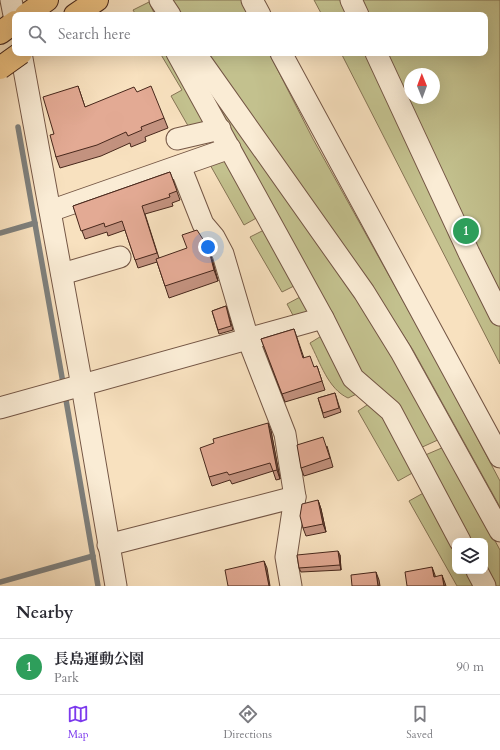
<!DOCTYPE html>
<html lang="en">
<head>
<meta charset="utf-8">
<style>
	:root { --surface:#fff; --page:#f2f2f3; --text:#2b2b33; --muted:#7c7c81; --line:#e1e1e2; --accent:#7c3aed }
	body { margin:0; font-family:Cardo,"Noto Serif JP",serif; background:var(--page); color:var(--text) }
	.controls { position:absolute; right:12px; bottom:12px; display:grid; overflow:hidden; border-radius:8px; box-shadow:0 4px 16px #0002 }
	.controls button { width:36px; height:36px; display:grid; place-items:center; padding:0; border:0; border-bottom:1px solid var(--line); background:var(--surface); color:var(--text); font:20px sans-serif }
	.compass { position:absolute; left:404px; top:68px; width:36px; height:36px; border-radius:50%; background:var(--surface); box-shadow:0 4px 16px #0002; rotate:359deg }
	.you { position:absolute; left:208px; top:247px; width:14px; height:14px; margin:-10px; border:3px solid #fff; border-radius:50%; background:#1a73e8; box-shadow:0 0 0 6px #1a73e833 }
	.badge { display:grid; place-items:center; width:26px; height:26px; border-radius:50%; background:var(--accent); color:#fff; font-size:13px; font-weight:700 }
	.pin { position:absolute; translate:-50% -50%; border:2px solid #fff; box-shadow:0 1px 4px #0006 }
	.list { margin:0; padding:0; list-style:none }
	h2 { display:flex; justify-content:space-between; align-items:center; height:52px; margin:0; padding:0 16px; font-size:17px }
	h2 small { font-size:13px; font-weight:400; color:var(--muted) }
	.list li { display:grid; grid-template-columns:26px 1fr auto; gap:12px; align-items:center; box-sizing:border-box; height:56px; padding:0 16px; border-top:1px solid var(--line) }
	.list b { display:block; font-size:15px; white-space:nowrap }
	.list p { margin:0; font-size:13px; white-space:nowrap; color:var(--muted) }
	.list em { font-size:13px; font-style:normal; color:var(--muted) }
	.icon { flex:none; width:22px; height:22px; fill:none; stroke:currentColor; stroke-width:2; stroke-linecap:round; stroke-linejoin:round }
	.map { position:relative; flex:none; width:500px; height:586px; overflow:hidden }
	.search { position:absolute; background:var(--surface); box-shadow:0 4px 16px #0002; left:12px; right:12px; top:12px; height:44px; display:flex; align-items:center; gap:10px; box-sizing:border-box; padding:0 14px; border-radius:8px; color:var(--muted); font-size:15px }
	.sheet { height:108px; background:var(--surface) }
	nav { display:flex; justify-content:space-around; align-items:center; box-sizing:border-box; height:56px; border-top:1px solid var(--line); background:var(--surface); font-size:11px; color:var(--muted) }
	nav a { display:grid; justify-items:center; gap:2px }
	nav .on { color:var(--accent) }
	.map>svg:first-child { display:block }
	.green { fill:#c3c18e; stroke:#867455; fill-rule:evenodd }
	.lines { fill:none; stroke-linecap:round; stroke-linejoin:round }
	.stream { stroke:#7e807d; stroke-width:5.5 }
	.minor-casing { stroke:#745645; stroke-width:23 }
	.highway-casing { stroke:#48281c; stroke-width:24 }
	.minor { stroke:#faecd5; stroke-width:21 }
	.highway { stroke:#ecc080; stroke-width:22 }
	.highway-bridge-casing { stroke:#48281c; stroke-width:24; stroke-linecap:butt }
	.highway-bridge { stroke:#ecc080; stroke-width:22 }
	.wall { fill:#c3927f; stroke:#48281c }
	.shaded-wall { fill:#9f7768; stroke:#48281c }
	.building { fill:#e3aa94; stroke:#48281c }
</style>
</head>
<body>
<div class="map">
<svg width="500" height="586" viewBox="0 0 500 586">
	<rect width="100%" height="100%" fill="#f8e1bf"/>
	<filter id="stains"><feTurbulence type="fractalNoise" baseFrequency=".005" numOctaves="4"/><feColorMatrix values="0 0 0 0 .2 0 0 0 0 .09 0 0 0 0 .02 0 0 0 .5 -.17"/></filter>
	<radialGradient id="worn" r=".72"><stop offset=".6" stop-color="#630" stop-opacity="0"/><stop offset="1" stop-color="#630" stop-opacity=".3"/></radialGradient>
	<g class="green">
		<polygon points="171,0 242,0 250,15 181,15"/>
		<path d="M314,0H500V364L341,53H485V15H322ZM410,74H434V98H410Z"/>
		<polygon points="149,2 155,15 136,15 133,10"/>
		<polygon points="160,53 171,53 207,120 191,131 171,96 182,90"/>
		<polygon points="207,53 269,53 313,139 432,353 500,481 500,507 413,350 376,293"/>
		<polygon points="189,59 356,296 440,439 418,449 359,375"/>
		<polygon points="217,159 230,163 260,216 244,225 209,163"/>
		<polygon points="266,229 296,285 282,292 250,237"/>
		<polygon points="302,296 310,310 296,321 287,304"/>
		<path d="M323,335L361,392L348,398C328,389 320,362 310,343Z"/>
		<polygon points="370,403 389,421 416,471 398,481 358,411"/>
		<polygon points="444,447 500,550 500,586 493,586 485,571 485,541 469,541 423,456"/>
		<polygon points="427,491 455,542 455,571 471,571 479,586 457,586 409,501"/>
	</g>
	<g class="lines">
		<g class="stream">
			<polyline points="18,127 63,383"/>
			<polyline points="0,233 35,223"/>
			<polyline points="66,400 98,586"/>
			<polyline points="0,582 93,556"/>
		</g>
		<defs>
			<g id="minor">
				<polyline points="11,0 15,20"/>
				<polyline points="160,0 170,15"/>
				<polyline points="252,0 260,15"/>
				<polyline points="351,0 358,15"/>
				<polyline points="21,53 82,386 116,586"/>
				<polyline points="177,53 323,318 353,378 391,411 460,541"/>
				<polyline points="195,53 364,292 401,352 500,531"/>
				<polyline points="281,53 500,457"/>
				<polyline points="376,53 469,253 500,315"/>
				<polyline points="177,139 220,129"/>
				<polyline points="180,166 203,224 214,237 223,254 248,339 285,434 295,497 286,557 291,586"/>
				<polyline points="50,211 230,148"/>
				<polyline points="62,274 120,257"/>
				<polyline points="0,408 323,318"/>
				<polyline points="108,545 295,497"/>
				<polyline points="477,571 485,586"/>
			</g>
			<g id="highway">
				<polyline points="26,15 47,0"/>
				<polyline points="75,15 97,0"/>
				<polyline points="0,33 15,22"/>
			</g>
		</defs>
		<use href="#minor" class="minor-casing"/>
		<use href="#highway" class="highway-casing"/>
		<use href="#minor" class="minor"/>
		<use href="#highway" class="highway"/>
		<defs>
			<polyline id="highway-bridge" points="0,68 21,53"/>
		</defs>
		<use href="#highway-bridge" class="highway-bridge-casing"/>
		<use href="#highway-bridge" class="highway-bridge"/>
	</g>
	<g class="wall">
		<polygon points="78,86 85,107 137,92 164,118 168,128 145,137 146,141 131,147 130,143 101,156 60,168 56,157 54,134"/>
		<polygon points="170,172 180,200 172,203 173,206 145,214 159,258 212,259 218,281 169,298 157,262 138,268 125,230 108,236 107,232 85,239 73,206"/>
		<polygon points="226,306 233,330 219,334 212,311"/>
		<polygon points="294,329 304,358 314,367 317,366 325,390 285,402 261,339"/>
		<polygon points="335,393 341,412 324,418 318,398"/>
		<polygon points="271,431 280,479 276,480 273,471 232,484 230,480 212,486 209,477"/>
		<polygon points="327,446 333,467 304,476 301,468"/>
		<polygon points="318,500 321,509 326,532 306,536 303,528"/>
		<polygon points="340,555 341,570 301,572 299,568"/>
	</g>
	<g class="shaded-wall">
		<polygon points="208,247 212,259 218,281 214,270"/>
		<polygon points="268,423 271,431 280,479 277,470"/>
		<polygon points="318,500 321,509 326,532 323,524"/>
		<polygon points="338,551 340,555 341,570 340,565"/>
		<polygon points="264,561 267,568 270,586 269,586"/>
		<polygon points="432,567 435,575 437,584 434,577"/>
		<polygon points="376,572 379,580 380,586 378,586"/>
		<polygon points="442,575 445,583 446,586 444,586"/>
	</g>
	<g class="building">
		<polygon points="78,86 85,107 134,87 137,92 151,86 164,118 141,127 142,130 128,136 126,132 97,145 56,157 50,135 54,134 43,97"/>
		<polygon points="170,172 177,191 169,194 170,197 142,206 157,253 135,260 122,221 105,227 104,223 81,231 73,206"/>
		<polygon points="197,230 208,247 214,270 165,286 156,259 187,248 182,235"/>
		<polygon points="226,306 231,326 218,330 212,311"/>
		<polygon points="294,329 303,358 310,356 314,367 317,366 322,381 282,394 261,339"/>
		<polygon points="335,393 339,408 323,413 318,398"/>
		<polygon points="268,423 277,470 273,471 270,463 229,475 227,472 209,477 200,448 214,443 213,439"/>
		<polygon points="323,437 330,458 301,468 297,445"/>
		<polygon points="318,500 323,524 303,528 300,516 302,504"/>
		<polygon points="338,551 340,565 299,568 297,555"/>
		<polygon points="264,561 269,586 228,586 225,570"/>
		<polygon points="432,567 434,577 442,575 444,586 407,586 405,572"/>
		<polygon points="376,572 378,586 352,586 351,575"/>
	</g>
	<rect width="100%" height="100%" filter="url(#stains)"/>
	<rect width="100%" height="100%" fill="url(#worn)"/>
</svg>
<div class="controls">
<button><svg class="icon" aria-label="layers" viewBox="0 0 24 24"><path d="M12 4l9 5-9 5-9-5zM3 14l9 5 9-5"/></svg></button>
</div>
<svg class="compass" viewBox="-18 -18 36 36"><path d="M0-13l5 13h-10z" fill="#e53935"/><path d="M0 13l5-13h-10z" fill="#7c7c81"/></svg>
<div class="you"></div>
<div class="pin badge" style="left:466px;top:231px;background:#2e9e5b">1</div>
<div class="search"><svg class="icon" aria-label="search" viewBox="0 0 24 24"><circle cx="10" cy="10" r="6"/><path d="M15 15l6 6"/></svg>Search here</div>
</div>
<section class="sheet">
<h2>Nearby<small></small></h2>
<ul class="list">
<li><span class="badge" style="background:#2e9e5b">1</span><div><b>長島運動公園</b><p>Park</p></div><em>90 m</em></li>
</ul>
</section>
<nav>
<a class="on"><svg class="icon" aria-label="map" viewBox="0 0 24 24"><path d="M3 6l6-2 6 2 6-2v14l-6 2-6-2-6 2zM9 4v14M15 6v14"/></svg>Map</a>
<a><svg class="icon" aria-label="directions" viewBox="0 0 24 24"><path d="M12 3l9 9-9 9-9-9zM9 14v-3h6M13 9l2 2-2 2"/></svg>Directions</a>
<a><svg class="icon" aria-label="saved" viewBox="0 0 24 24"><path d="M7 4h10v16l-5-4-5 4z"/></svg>Saved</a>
</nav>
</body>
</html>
